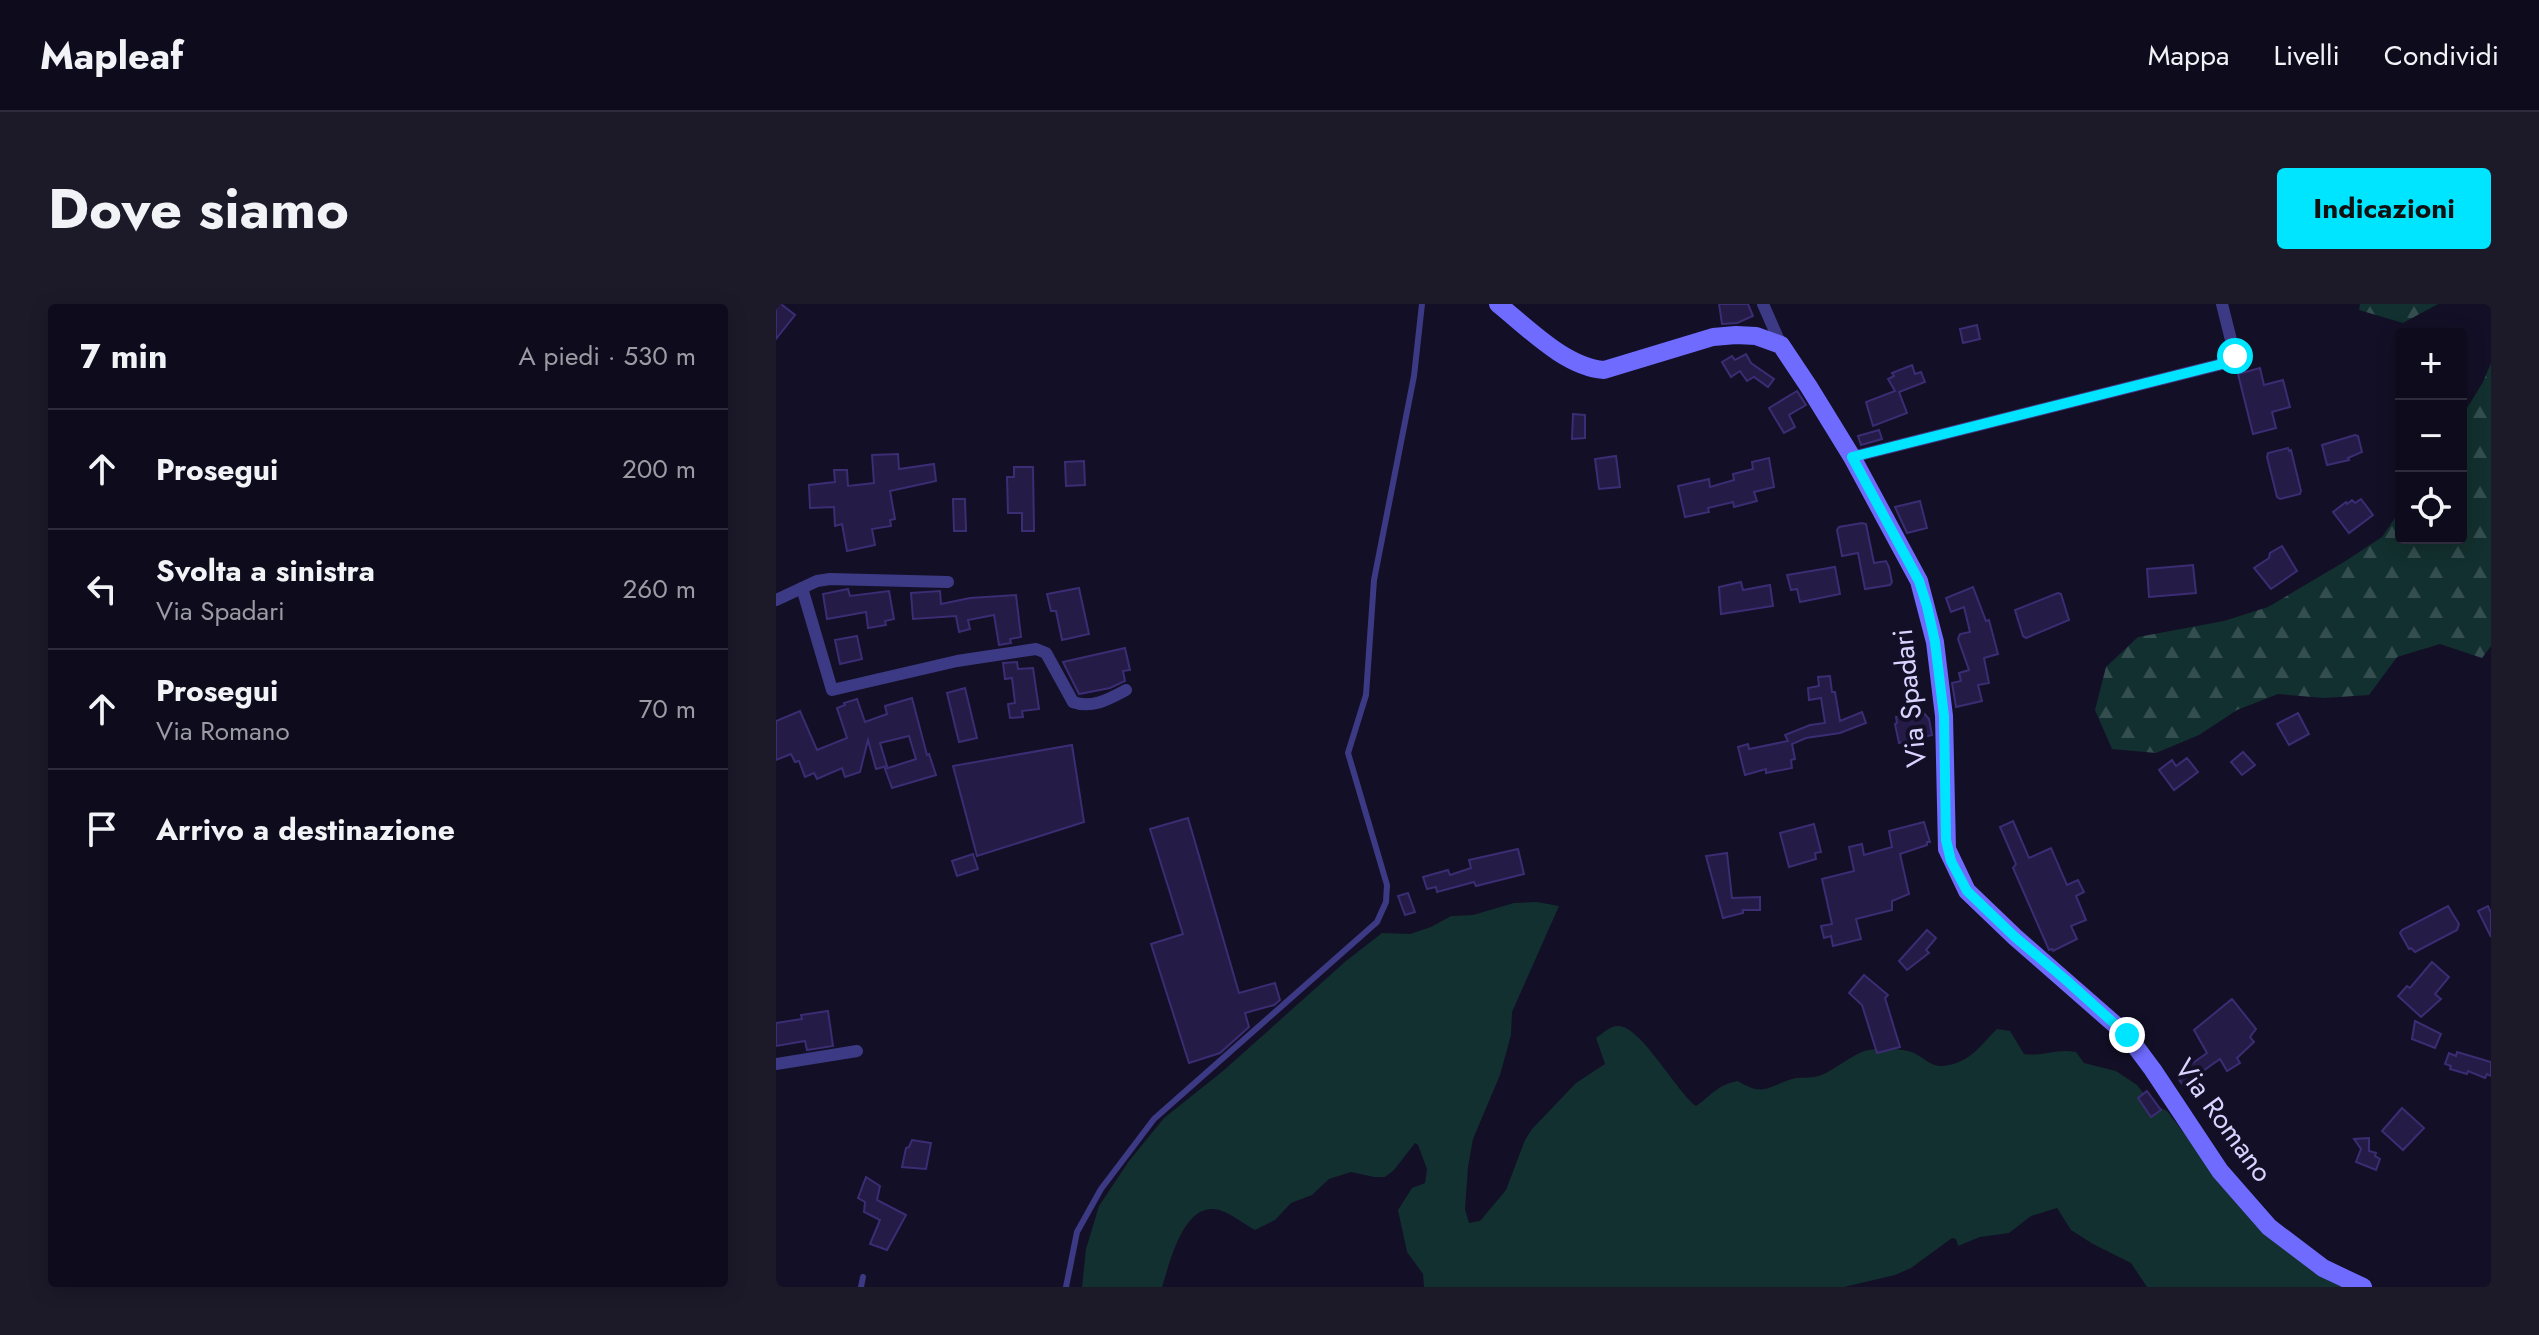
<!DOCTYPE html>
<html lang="it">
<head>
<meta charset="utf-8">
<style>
	:root { --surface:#0e0b1c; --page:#1c1929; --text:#f1f3f6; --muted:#9b9ba3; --line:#2e2b3b; --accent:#00e5ff }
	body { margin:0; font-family:Jost,sans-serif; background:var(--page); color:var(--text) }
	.controls { position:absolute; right:24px; top:24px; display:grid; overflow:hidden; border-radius:8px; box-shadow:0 4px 20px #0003 }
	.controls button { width:72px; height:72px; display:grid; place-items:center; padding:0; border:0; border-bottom:2px solid var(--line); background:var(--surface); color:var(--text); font:40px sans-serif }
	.stop { position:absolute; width:24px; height:24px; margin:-18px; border:6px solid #00e5ff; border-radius:50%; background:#fff }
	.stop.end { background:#00e5ff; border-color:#fff; box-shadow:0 2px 8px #0008 }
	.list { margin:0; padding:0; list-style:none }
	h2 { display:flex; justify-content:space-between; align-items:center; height:104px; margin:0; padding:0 32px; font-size:34px }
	h2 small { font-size:26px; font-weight:400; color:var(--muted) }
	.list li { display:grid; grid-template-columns:52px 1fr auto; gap:24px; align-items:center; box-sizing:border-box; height:120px; padding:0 32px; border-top:2px solid var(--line) }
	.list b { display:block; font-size:30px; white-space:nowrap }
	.list p { margin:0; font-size:26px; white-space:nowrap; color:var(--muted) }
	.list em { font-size:26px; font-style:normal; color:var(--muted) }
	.icon { flex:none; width:44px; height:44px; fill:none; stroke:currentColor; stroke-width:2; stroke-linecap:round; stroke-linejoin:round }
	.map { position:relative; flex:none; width:1715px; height:983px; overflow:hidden; border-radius:8px }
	header { display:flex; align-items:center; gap:48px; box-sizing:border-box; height:112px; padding:0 40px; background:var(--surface); border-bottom:2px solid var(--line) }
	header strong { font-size:38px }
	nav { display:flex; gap:44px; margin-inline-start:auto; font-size:28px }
	.intro { display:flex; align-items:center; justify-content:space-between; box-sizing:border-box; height:192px; padding:0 48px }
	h1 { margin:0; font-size:56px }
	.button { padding:20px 36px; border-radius:8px; background:var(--accent); color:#111; font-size:28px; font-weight:700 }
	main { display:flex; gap:48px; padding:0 48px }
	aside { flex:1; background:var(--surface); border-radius:8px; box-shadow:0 4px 20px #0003 }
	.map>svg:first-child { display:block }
	.green { fill:#12302f }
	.forest { fill:url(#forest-firs) }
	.building { fill:#241b47; stroke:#3b2d73; stroke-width:2 }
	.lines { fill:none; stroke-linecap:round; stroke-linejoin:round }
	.lane { stroke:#3d3a85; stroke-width:6 }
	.street { stroke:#3d3a85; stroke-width:12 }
	.secondary { stroke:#6f6bff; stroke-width:18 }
	.route { stroke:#00e5ff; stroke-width:10 }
	.labels { text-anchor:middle; stroke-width:8; stroke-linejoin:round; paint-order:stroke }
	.street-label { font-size:28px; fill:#d9d4ff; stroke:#130f26 }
</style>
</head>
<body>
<header>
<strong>Mapleaf</strong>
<nav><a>Mappa</a><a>Livelli</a><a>Condividi</a></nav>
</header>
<div class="intro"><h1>Dove siamo</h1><a class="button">Indicazioni</a></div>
<main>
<aside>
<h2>7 min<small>A piedi · 530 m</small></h2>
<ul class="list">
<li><svg class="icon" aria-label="ahead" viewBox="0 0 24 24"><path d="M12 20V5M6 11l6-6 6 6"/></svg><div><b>Prosegui</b></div><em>200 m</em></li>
<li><svg class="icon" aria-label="left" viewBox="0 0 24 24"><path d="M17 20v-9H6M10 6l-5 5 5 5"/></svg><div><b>Svolta a sinistra</b><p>Via Spadari</p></div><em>260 m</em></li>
<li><svg class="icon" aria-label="ahead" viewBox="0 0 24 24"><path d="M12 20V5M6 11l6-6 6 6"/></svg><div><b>Prosegui</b><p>Via Romano</p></div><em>70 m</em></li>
<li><svg class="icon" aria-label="arrive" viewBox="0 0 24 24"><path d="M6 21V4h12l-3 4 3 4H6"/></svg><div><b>Arrivo a destinazione</b></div></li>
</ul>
</aside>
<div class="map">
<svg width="1715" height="983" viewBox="0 0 1715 983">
	<defs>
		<pattern id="forest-firs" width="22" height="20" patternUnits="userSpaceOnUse" patternTransform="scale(2)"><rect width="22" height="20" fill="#12302f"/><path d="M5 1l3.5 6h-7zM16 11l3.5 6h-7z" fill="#344d4e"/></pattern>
	</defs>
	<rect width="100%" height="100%" fill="#130f26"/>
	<path class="green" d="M761,598L783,602L736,708L735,731L724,771L697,835L692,863L689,905L693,919L704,917L730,886L749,836L756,825L800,779L829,760L820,734C826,730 834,722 842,722C865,722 900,787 920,802C936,791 941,781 962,777C986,792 990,784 1013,776C1023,772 1033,775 1043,772C1059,766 1071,754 1086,748C1097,743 1130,744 1140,750C1152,757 1158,765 1173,761C1197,756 1205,740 1221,725L1234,727L1248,750C1266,753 1281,744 1300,748L1308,759L1340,767L1361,781L1375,799L1391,807L1446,879L1511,947L1553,977L1567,983H1371L1355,959L1317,940L1295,926L1281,904L1255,912L1233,929L1204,933L1182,942L1180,935L1176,934L1135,964L1119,971L1068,983H648L647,970L631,948L622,906L636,884L649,879L651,865L642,841L639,839L618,866L609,873H598L575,868L553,875L536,891L515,899L499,916L479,926C468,920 457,911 446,907C408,893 394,959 386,983H306L310,945L323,902L353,857L388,814L447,767L570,657L606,629L634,630L655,623L675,612L697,611L738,599Z"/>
	<g class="forest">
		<polygon points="1584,0 1662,0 1627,19 1583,6"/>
		<polygon points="1715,59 1715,342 1706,354 1664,340 1621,353 1593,391 1548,394 1502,390 1461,406 1423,431 1380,449 1336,445 1319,406 1330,363 1362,333 1448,317 1492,303 1568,258 1606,233 1625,205 1625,234 1685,234 1685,114 1707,78"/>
	</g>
	<g class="building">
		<polygon points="0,0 5,0 19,11 0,35"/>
		<polygon points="943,0 972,0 977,12 961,19 946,20"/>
		<polygon points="1201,21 1204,35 1187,39 1184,25"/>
		<polygon points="970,50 975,59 998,75 992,83 978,73 971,77 964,67 955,73 946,58 956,52 959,56"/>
		<polygon points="1136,61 1139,70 1145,68 1149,78 1123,88 1131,109 1097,122 1090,98 1119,87 1112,75 1118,72 1116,69"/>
		<polygon points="1484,64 1488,81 1507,76 1514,103 1496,108 1500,124 1477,130 1462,70"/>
		<polygon points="1021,87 1030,101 1013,111 1019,123 1008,129 993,104"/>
		<polygon points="797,110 809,111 809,134 796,135"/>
		<polygon points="1103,126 1106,135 1085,141 1082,132"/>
		<polygon points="1579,131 1582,132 1586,148 1572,154 1573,156 1551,161 1546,141"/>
		<polygon points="1512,144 1513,147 1515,146 1525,187 1524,190 1504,195 1501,193 1491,153 1492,149"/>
		<polygon points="122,150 123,165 158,160 160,177 114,187 119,215 114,216 115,222 96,225 99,241 71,247 66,220 59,222 58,203 34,204 33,181 59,178 58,166 71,166 72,182 98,179 96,151"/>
		<polygon points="840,152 844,183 823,185 819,155"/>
		<polygon points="993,154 998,183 978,188 981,197 958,203 957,198 932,204 933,208 909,213 902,182 933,175 934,183 958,176 957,170 977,165 976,158"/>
		<polygon points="308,157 309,181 290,182 289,158"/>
		<polygon points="238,163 257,163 258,227 246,227 246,209 232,209 231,173 238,173"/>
		<polygon points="177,195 189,195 190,227 178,227"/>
		<polygon points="1585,195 1597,211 1573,229 1557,208 1570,198 1571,200 1576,196 1579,199"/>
		<polygon points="1144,197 1151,224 1131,229 1119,203"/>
		<polygon points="1086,219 1090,220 1098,259 1110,257 1113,263 1116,278 1114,281 1089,285 1082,249 1066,252 1061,226 1063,223"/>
		<polygon points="1506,242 1521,267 1495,285 1478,264 1493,254 1494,249"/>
		<polygon points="1417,261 1420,289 1373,293 1371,265"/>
		<polygon points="1059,263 1064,290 1024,298 1021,285 1015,286 1011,271"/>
		<polygon points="965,278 967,286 994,281 997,302 945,310 943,283"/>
		<polygon points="1197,283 1210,317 1213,316 1222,350 1208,354 1213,379 1202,381 1206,397 1180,403 1176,379 1185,377 1183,369 1193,366 1182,335 1184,330 1194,328 1188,303 1175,308 1170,294"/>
		<polygon points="303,284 313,330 286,336 280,307 275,307 271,290"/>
		<polygon points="72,285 74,292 113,287 118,315 109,317 110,321 92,324 90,308 51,315 47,290"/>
		<polygon points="164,287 165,300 194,294 240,291 245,333 234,335 235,339 223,341 218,311 192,316 194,325 183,328 180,312 137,315 135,289"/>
		<polygon points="1282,289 1285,290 1293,316 1250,334 1247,332 1239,306"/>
		<polygon points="81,332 86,355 64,360 59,336"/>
		<polygon points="349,344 354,366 347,367 349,377 334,384 303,390 287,358"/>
		<polygon points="241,358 242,365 257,364 263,405 246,407 247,413 234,414 232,400 239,399 236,374 229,375 227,359"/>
		<polygon points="1054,372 1056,388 1059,388 1064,417 1086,408 1090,419 1064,429 1030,434 1016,440 1019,455 1015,456 1016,464 990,469 990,465 969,471 962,443 972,440 973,445 1012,437 1009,431 1034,421 1049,419 1045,394 1033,396 1032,384 1043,382 1042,373"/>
		<polygon points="189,384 201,434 183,438 171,389"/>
		<polygon points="136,394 151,451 153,450 160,471 116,484 109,465 140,455 133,432 104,439 111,462 100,465 92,436 84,468 69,473 66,464 41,475 38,469 29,473 23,457 19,458 15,450 0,456 0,417 24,407 41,446 71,434 61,404 69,401 68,399 81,395 89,418 111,410 109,402"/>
		<polygon points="1146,407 1153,415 1156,431 1123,439 1119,420 1121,419 1120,413"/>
		<polygon points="1522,409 1533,430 1513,441 1501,420"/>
		<polygon points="296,441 308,518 201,552 177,462"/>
		<polygon points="1467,448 1479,461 1466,471 1455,458"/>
		<polygon points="1411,454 1422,468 1398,486 1383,466 1396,456 1400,462"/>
		<polygon points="412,514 463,689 499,679 504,696 498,701 469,709 473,723 444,749 413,759 375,640 407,630 374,525"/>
		<polygon points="1237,517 1253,554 1275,544 1291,581 1302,576 1308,588 1300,592 1310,616 1295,622 1301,635 1277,647 1276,645 1273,646 1237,564 1240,560 1224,523"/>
		<polygon points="1148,518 1154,538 1151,538 1151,541 1124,550 1133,590 1116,597 1116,606 1080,615 1085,635 1057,642 1055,632 1048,634 1045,622 1056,620 1046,575 1078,567 1073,543 1086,540 1088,551 1116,543 1113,527"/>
		<polygon points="1038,520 1045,548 1039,549 1040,555 1013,563 1004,529"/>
		<polygon points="742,545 748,570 700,582 698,578 661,588 660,583 651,585 647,573 672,566 674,571 695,564 693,556"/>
		<polygon points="951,549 956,594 984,593 984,606 967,606 967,609 947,614 930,552"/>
		<polygon points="197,550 202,565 181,572 176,557"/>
		<polygon points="632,589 639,608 629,611 622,592"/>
		<polygon points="1672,602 1683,620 1681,626 1639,648 1635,644 1633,645 1624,629 1626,626"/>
		<polygon points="1712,602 1715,609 1715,633 1702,607"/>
		<polygon points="1151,626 1160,634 1150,646 1153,649 1131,666 1123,657"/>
		<polygon points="1656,658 1673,673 1659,690 1665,695 1645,713 1622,692 1631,682 1634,684"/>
		<polygon points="1088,671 1112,691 1109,694 1124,743 1101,749 1086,701 1073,689"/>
		<polygon points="1456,695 1480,725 1474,733 1478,738 1461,754 1464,759 1451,767 1444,755 1407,781 1400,771 1431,749 1418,726"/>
		<polygon points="52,707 57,742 31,746 29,737 0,742 0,719 26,715 25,711"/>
		<polygon points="1639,717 1665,730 1659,744 1636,735"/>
		<polygon points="1681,748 1715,758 1715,772 1711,770 1709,774 1692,767 1691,770 1674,765 1675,762 1669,760 1673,749 1680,752"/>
		<polygon points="1371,787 1385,806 1375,813 1362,794"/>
		<polygon points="1626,804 1648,824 1627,846 1606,827"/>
		<polygon points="1593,834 1593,847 1600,849 1599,852 1604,855 1600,866 1580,858 1585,845 1578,835"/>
		<polygon points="136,836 155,839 150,865 126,863 130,844 133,843"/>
		<polygon points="90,873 104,882 101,896 130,911 111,946 94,940 104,916 88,908 89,898 82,894"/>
	</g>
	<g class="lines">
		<g class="lane">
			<polyline points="85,983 87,973"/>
			<polyline points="290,983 301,928 325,885 378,815 601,618 610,598 611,581 572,449 590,391 598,276 638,72 646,0"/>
		</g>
		<g class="street">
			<polyline points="987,0 1005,41"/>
			<polyline points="1076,153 1454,58 1459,52 1446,0"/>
			<path d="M26,284L56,386L181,357L260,345L270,349L297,398C316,405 333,395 350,386"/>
			<polyline points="0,296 41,277 54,275 172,278"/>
			<polyline points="0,760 81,747"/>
		</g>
		<path class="secondary" d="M722,0C752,24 789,63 828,66L937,33L960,31L980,32L1005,41L1033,83L1076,153L1143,277L1159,338L1168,412L1171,545L1191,587L1239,633L1351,731L1377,766L1444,867L1493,923L1547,964L1587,983"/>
	</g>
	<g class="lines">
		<polyline class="route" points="1351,731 1290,676 1239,633 1191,587 1175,557 1170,536 1168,412 1159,338 1151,302 1143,277 1076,153 1454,58 1459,52"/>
	</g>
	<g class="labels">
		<g class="street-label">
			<text transform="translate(1133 394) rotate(-96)" y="10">Via Spadari</text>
			<text transform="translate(1448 816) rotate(54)" y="10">Via Romano</text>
		</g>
	</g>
</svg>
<div class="controls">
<button>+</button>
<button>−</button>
<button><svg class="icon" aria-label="locate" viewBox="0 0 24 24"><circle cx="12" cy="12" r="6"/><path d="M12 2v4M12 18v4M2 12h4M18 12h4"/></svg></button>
</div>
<div class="stop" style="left:1459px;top:52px"></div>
<div class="stop end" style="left:1351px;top:731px"></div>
</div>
</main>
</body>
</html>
